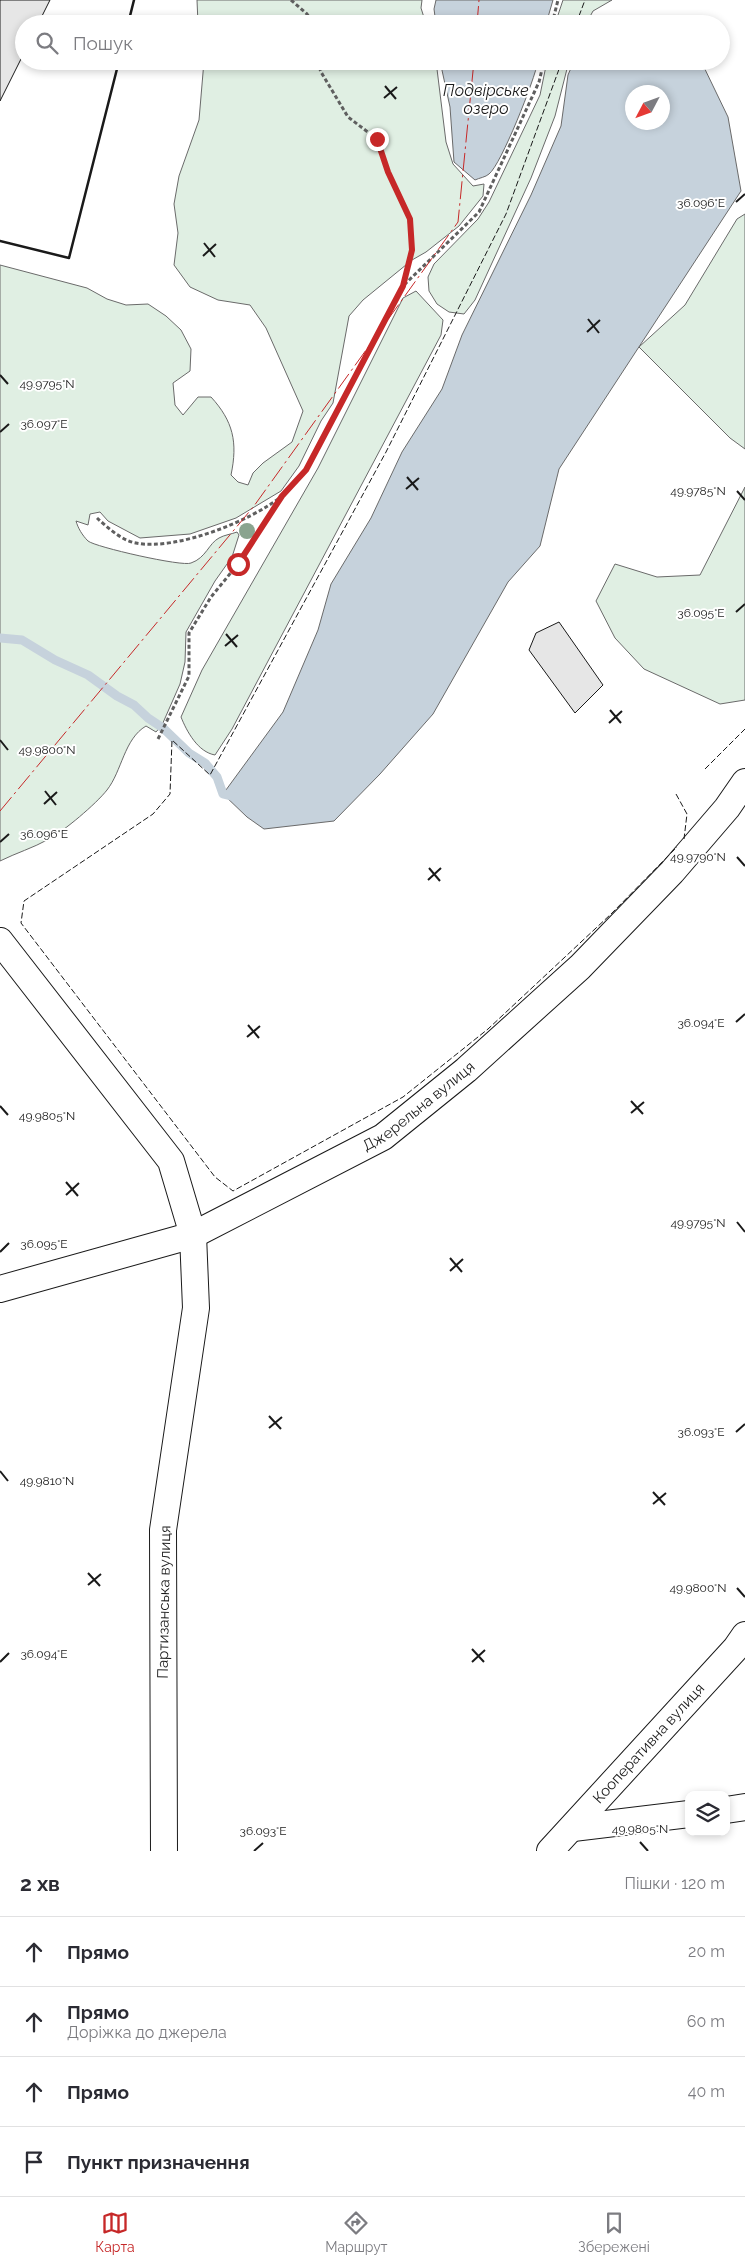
<!DOCTYPE html>
<html lang="uk">
<head>
<meta charset="utf-8">
<style>
	:root { --surface:#fff; --page:#f7f7f7; --text:#2b2b33; --muted:#7c7c81; --line:#e1e1e2; --accent:#c62828 }
	body { margin:0; font-family:Raleway,sans-serif; background:var(--page); color:var(--text) }
	.controls { position:absolute; right:15px; bottom:15px; display:grid; overflow:hidden; border-radius:10px; box-shadow:0 2px 8px #0003 }
	.controls button { width:45px; height:45px; display:grid; place-items:center; padding:0; border:0; border-bottom:1px solid var(--line); background:var(--surface); color:var(--text); font:25px sans-serif }
	.compass { position:absolute; left:625px; top:85px; width:45px; height:45px; border-radius:50%; background:var(--surface); box-shadow:0 2px 8px #0003; rotate:229deg }
	.stop { position:absolute; width:15px; height:15px; margin:-11px; border:4px solid #c62828; border-radius:50%; background:#fff }
	.stop.end { background:#c62828; border-color:#fff; box-shadow:0 1px 5px #0008 }
	.list { margin:0; padding:0; list-style:none }
	h2 { display:flex; justify-content:space-between; align-items:center; height:65px; margin:0; padding:0 20px; font-size:21px }
	h2 small { font-size:16px; font-weight:400; color:var(--muted) }
	.list li { display:grid; grid-template-columns:32px 1fr auto; gap:15px; align-items:center; box-sizing:border-box; height:70px; padding:0 20px; border-top:1px solid var(--line) }
	.list b { display:block; font-size:19px; white-space:nowrap }
	.list p { margin:0; font-size:16px; white-space:nowrap; color:var(--muted) }
	.list em { font-size:16px; font-style:normal; color:var(--muted) }
	.icon { flex:none; width:28px; height:28px; fill:none; stroke:currentColor; stroke-width:2; stroke-linecap:round; stroke-linejoin:round }
	.map { position:relative; flex:none; width:745px; height:1851px; overflow:hidden }
	.search { position:absolute; background:var(--surface); box-shadow:0 2px 8px #0003; left:15px; right:15px; top:15px; height:55px; display:flex; align-items:center; gap:12px; box-sizing:border-box; padding:0 18px; border-radius:28px; color:var(--muted); font-size:19px }
	.sheet { height:345px; background:var(--surface) }
	nav { display:flex; justify-content:space-around; align-items:center; box-sizing:border-box; height:70px; border-top:1px solid var(--line); background:var(--surface); font-size:14px; color:var(--muted) }
	nav a { display:grid; justify-items:center; gap:2px }
	nav .on { color:var(--accent) }
	.map>svg:first-child { display:block }
	.green { fill:#e0efe3; stroke:#6a6a6a }
	.water { fill:#c6d2dc; stroke:#6a6a6a; fill-rule:evenodd }
	.lines { fill:none; stroke-linecap:round; stroke-linejoin:round }
	.stream { stroke:#c6d2dc; stroke-width:9 }
	.building { fill:#e6e6e6; stroke:#1a1a1a }
	.minor-casing { stroke:#1a1a1a; stroke-width:28 }
	.path { stroke:#5f5f5f; stroke-width:3; stroke-dasharray:4 2.5; stroke-linecap:butt }
	.minor { stroke:#fff; stroke-width:26 }
	.fence { stroke:#1a1a1a; stroke-width:1; stroke-dasharray:6 2.5; stroke-linecap:butt }
	.wall { stroke:#1a1a1a; stroke-width:2.5 }
	.power { stroke:#c62828; stroke-width:1; stroke-dasharray:18 4 2.5 4; stroke-linecap:butt }
	.tree { fill:#8aa48f }
	.route { stroke:#c62828; stroke-width:6 }
	.ticks { fill:none; stroke:#1a1a1a; stroke-width:2 }
	.labels { text-anchor:middle; stroke-width:4; stroke-linejoin:round; paint-order:stroke }
	.street-label { font-size:15px; fill:#1a1a1a; stroke:#fff }
	.water-label { font-size:16px; font-style:italic; fill:#1a1a1a; stroke:#fff }
	.ticks-label { font-size:12px; text-anchor:middle; fill:#1a1a1a; stroke:#fff; stroke-width:4; stroke-linejoin:round; paint-order:stroke }
</style>
</head>
<body>
<div class="map">
<svg width="745" height="1851" viewBox="0 0 745 1851">
	<rect width="100%" height="100%" fill="#fff"/>
	<g class="green">
		<polygon points="197,0 422,0 421,8 426,24 198,24"/>
		<polygon points="563,0 612,0 593,11 586,24 555,24"/>
		<path d="M204,61H436L446,142L453,164L473,186L484,184L483,196L459,226L426,252L412,260L363,300L349,316L333,403L321,421L299,466L281,491L236,518L190,534L140,538L108,521L100,512L90,514L88,525L76,521C78,528 82,535 88,541C95,547 183,567 191,563C206,558 209,543 219,538C224,535 232,534 237,532L239,535L232,557L215,581L186,632L185,662L180,684L162,725L156,732L146,726C124,739 122,771 107,790C96,804 64,831 49,839C33,848 16,853 0,861V265L87,288L107,299L126,305L148,304L166,316L181,330L191,349L190,371L173,383L175,405L183,415L198,397H211C233,421 238,442 231,475L238,482L248,485L253,473L263,463L292,442L303,411L266,328L250,305L218,300L190,287L174,265L178,233L174,204L179,176L199,120Z"/>
		<polygon points="547,61 569,61 555,116 531,178 475,300 464,314 449,312 437,304 429,291 428,277 434,264 478,219 489,202 540,95"/>
		<polygon points="745,214 745,449 730,438 639,347 685,305 737,219"/>
		<path d="M416,291L443,320L441,335L232,729L215,755C198,752 187,732 181,717L202,670L318,468L403,298Z"/>
		<polygon points="745,487 745,700 720,704 644,669 615,638 596,601 615,564 657,577 700,575"/>
	</g>
	<g class="water">
		<polygon points="436,0 553,0 546,24 436,24 434,9"/>
		<polygon points="654,18 666,24 590,24 592,19"/>
		<path d="M440,61H538C535,79 501,165 489,174C486,177 479,178 475,180L454,162L450,107Z"/>
		<path d="M574,61H701L728,117L741,191L559,469L540,546L508,582L433,714L380,774L334,821L264,829L247,817L223,794L283,712L318,630L331,584L371,518L402,452L442,389L462,335L531,195L561,126L568,75ZM662,92V122H632V92Z"/>
	</g>
	<g class="lines">
		<polyline class="stream" points="0,638 22,640 55,660 88,675 117,696 134,705 148,718 163,728 189,753 205,763 217,777 223,794 235,797"/>
	</g>
	<g class="building">
		<polygon points="0,0 50,0 38,24 24,24 24,53 0,101"/>
		<polygon points="559,622 603,685 575,713 529,650 536,633"/>
	</g>
	<g class="lines">
		<defs>
			<g id="minor">
				<polyline points="0,941 171,1161 193,1235 196,1308 163,1530 164,1851"/>
				<path id="s1" d="M0,1289L193,1235L383,1137L466,1070L580,967L672,872L727,808L745,782"/>
				<polyline points="726,1810 745,1807"/>
				<polyline points="573,1828 689,1814"/>
				<path id="s2" d="M550,1851L736,1648L745,1635"/>
			</g>
		</defs>
		<use href="#minor" class="minor-casing"/>
		<g class="path">
			<polyline points="291,0 307,14 314,24"/>
			<polyline points="552,24 558,0"/>
			<polyline points="317,61 321,72 348,117 377,139 388,172 409,219 412,250 403,285"/>
			<path d="M97,518C107,527 122,541 136,543C176,551 251,521 282,496C291,489 298,478 305,470L403,286L479,212L539,82L544,61"/>
			<polyline points="158,739 189,676 189,633 211,597 238,564 281,498"/>
		</g>
		<use href="#minor" class="minor"/>
		<g class="fence">
			<polyline points="576,24 585,0"/>
			<polyline points="562,61 506,214 386,452 210,775 172,740 170,794 153,814 24,901 21,923 215,1177 233,1191 403,1097 488,1029 611,914 677,847"/>
			<polyline points="705,769 745,729"/>
			<polyline points="676,794 687,814 684,839"/>
		</g>
		<g class="wall">
			<polyline points="128,24 134,0"/>
			<polyline points="0,241 69,258 119,61"/>
		</g>
		<g class="power">
			<polyline points="477,24 479,0"/>
			<polyline points="0,811 254,506 458,222 474,61"/>
		</g>
	</g>
	<circle class="tree" cx="247" cy="531" r="8"/>
	<g class="lines">
		<polyline class="route" points="238,564 282,496 306,470 403,286 412,250 410,219 388,172 377,139"/>
	</g>
	<path class="ticks" d="M385,86L396,99M384,98L397,87M736,202L745,194M204,243L215,257M203,256L216,244M588,319L599,333M587,332L600,320M0,375L8,384M0,432L9,424M407,477L418,490M406,489L419,478M737,491L745,500M736,612L745,604M226,634L237,647M225,646L238,635M610,710L621,723M609,723L622,711M0,740L8,750M45,791L56,805M44,804L57,792M0,842L9,834M737,857L745,866M429,868L440,881M428,880L441,868M736,1022L745,1014M248,1025L259,1038M247,1037L260,1026M631,1101L643,1114M0,1106L8,1115M631,1113L644,1102M66,1182L78,1196M66,1195L79,1183M737,1222L745,1232M0,1252L9,1243M450,1258L462,1272M450,1271L463,1259M269,1416L281,1429M269,1428L282,1417M736,1432L745,1424M0,1471L8,1481M653,1492L665,1505M653,1504L666,1493M88,1573L100,1586M88,1585L101,1574M737,1588L745,1597M472,1649L484,1662M0,1662L9,1653M472,1662L485,1650M640,1842L648,1851M254,1851L263,1843"/>
	<g class="labels">
		<g class="street-label">
			<text dy="5" stroke="none"><textPath href="#s1" startOffset="461">Джерельна вулиця</textPath></text>
			<text transform="translate(164 1602) rotate(-89)" y="5">Партизанська вулиця</text>
			<text dy="5" stroke="none"><textPath href="#s2" startOffset="146">Кооперативна вулиця</textPath></text>
		</g>
		<g class="water-label">
			<text x="486" y="96">Подвірське<tspan x="486" dy="18">озеро</tspan></text>
		</g>
	</g>
	<g class="ticks-label">
		<text x="701" y="207">36.096°E</text>
		<text x="47" y="388">49.9795°N</text>
		<text x="44" y="428">36.097°E</text>
		<text x="698" y="495">49.9785°N</text>
		<text x="701" y="617">36.095°E</text>
		<text x="47" y="754">49.9800°N</text>
		<text x="44" y="838">36.096°E</text>
		<text x="698" y="861">49.9790°N</text>
		<text x="701" y="1027">36.094°E</text>
		<text x="47" y="1120">49.9805°N</text>
		<text x="698" y="1227">49.9795°N</text>
		<text x="44" y="1248">36.095°E</text>
		<text x="701" y="1436">36.093°E</text>
		<text x="47" y="1485">49.9810°N</text>
		<text x="698" y="1592">49.9800°N</text>
		<text x="44" y="1658">36.094°E</text>
		<text x="640" y="1833">49.9805°N</text>
		<text x="263" y="1835">36.093°E</text>
	</g>
</svg>
<div class="controls">
<button><svg class="icon" aria-label="layers" viewBox="0 0 24 24"><path d="M12 4l9 5-9 5-9-5zM3 14l9 5 9-5"/></svg></button>
</div>
<svg class="compass" viewBox="-18 -18 36 36"><path d="M0-13l5 13h-10z" fill="#e53935"/><path d="M0 13l5-13h-10z" fill="#7c7c81"/></svg>
<div class="stop" style="left:238px;top:564px"></div>
<div class="stop end" style="left:377px;top:139px"></div>
<div class="search"><svg class="icon" aria-label="search" viewBox="0 0 24 24"><circle cx="10" cy="10" r="6"/><path d="M15 15l6 6"/></svg>Пошук</div>
</div>
<section class="sheet">
<h2>2 хв<small>Пішки · 120 m</small></h2>
<ul class="list">
<li><svg class="icon" aria-label="ahead" viewBox="0 0 24 24"><path d="M12 20V5M6 11l6-6 6 6"/></svg><div><b>Прямо</b></div><em>20 m</em></li>
<li><svg class="icon" aria-label="ahead" viewBox="0 0 24 24"><path d="M12 20V5M6 11l6-6 6 6"/></svg><div><b>Прямо</b><p>Доріжка до джерела</p></div><em>60 m</em></li>
<li><svg class="icon" aria-label="ahead" viewBox="0 0 24 24"><path d="M12 20V5M6 11l6-6 6 6"/></svg><div><b>Прямо</b></div><em>40 m</em></li>
<li><svg class="icon" aria-label="arrive" viewBox="0 0 24 24"><path d="M6 21V4h12l-3 4 3 4H6"/></svg><div><b>Пункт призначення</b></div></li>
</ul>
</section>
<nav>
<a class="on"><svg class="icon" aria-label="map" viewBox="0 0 24 24"><path d="M3 6l6-2 6 2 6-2v14l-6 2-6-2-6 2zM9 4v14M15 6v14"/></svg>Карта</a>
<a><svg class="icon" aria-label="directions" viewBox="0 0 24 24"><path d="M12 3l9 9-9 9-9-9zM9 14v-3h6M13 9l2 2-2 2"/></svg>Маршрут</a>
<a><svg class="icon" aria-label="saved" viewBox="0 0 24 24"><path d="M7 4h10v16l-5-4-5 4z"/></svg>Збережені</a>
</nav>
</body>
</html>
